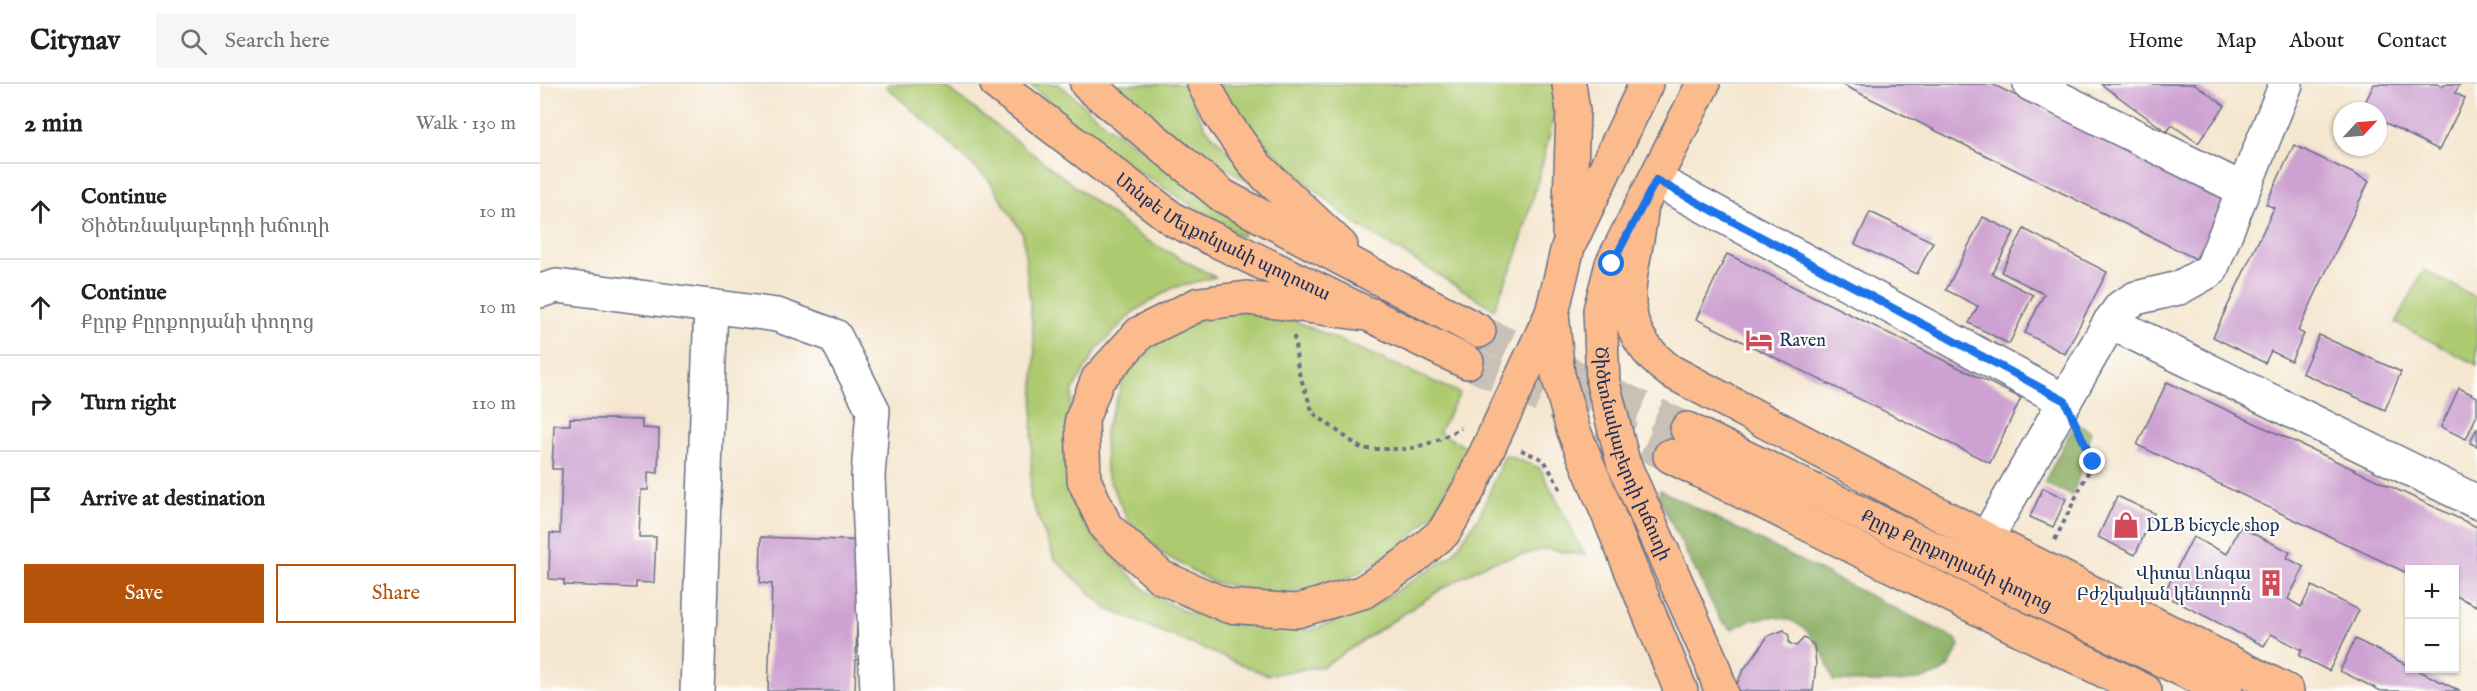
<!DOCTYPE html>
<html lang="en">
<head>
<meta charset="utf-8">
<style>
	:root { --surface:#fff; --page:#f6f6f6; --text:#202124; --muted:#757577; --line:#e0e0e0; --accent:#b45309 }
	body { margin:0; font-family:"IM FELL English","Noto Serif Armenian",serif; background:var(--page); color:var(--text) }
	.controls { position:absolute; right:18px; bottom:18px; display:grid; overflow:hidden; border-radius:0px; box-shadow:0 2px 4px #0004 }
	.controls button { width:54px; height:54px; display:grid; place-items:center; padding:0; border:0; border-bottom:2px solid var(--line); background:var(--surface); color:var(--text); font:30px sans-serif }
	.compass { position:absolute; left:1793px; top:18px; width:54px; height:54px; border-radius:50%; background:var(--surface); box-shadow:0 2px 4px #0004; rotate:64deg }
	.stop { position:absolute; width:18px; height:18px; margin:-14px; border:4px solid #1a73e8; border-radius:50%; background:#fff }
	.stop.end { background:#1a73e8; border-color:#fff; box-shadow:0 2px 6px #0008 }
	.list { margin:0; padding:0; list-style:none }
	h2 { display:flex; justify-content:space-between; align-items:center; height:78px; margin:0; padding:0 24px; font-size:26px }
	h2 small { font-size:20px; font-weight:400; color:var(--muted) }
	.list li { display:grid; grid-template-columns:39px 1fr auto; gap:18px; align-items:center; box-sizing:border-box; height:96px; padding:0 24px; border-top:2px solid var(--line) }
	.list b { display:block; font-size:22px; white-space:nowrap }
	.list p { margin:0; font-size:20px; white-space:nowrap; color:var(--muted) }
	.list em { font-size:20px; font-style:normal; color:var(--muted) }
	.actions { display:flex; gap:12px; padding:18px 24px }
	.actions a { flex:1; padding:14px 0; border:2px solid var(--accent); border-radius:0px; text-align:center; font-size:21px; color:var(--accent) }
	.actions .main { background:var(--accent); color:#fff }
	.icon { flex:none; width:33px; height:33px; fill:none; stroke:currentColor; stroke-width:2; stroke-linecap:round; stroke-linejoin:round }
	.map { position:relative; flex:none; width:1937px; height:607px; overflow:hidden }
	header { display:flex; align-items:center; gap:36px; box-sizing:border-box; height:84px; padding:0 30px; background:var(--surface); border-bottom:2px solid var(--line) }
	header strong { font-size:28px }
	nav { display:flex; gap:33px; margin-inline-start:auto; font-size:21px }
	.search { width:420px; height:54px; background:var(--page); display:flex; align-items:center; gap:15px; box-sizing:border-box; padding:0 21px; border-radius:0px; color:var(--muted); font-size:22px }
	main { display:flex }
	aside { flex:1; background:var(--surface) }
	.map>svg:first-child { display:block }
	.green { fill:#aeca70; stroke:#647c67; stroke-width:1.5 }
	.forest { fill:#8aae62; stroke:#526e60; stroke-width:1.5 }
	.building { fill:#cda1d1 }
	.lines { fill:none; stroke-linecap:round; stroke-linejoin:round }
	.major-tunnel { stroke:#c9c1b8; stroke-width:33; stroke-dasharray:33 16; stroke-linecap:butt }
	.minor-casing { stroke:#676f86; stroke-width:36 }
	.major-casing { stroke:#676f86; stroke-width:36 }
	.path { stroke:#676f86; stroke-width:4; stroke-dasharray:4.5 4.5; stroke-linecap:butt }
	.minor { stroke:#fff; stroke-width:33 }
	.major { stroke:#fbbb8d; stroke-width:33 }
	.route { stroke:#1a73e8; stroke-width:8 }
	.labels { text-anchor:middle; stroke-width:4.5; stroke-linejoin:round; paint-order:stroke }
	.street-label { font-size:18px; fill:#1b2f5e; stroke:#fdfcf7 }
	.poi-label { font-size:18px; fill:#1b2f5e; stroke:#fdfcf7; text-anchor:start }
</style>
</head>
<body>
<header>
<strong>Citynav</strong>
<div class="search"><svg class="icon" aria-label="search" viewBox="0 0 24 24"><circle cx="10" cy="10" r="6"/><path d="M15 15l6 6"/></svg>Search here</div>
<nav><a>Home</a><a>Map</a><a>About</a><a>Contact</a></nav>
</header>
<main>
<aside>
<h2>2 min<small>Walk · 130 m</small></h2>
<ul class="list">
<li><svg class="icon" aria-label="ahead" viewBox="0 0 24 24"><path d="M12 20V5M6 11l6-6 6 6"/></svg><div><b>Continue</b><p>Ծիծեռնակաբերդի խճուղի</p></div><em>10 m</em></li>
<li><svg class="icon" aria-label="ahead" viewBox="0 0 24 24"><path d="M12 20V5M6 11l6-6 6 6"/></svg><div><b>Continue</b><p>Քըրք Քըրքորյանի փողոց</p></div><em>10 m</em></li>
<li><svg class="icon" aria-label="right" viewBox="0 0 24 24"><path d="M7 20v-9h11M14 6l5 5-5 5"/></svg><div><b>Turn right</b></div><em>110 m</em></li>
<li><svg class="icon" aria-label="arrive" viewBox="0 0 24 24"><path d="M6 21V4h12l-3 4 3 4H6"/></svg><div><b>Arrive at destination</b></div></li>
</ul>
<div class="actions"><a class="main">Save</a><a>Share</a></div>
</aside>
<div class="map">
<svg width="1937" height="607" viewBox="0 0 1937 607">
	<rect width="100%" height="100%" fill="#fdfcf7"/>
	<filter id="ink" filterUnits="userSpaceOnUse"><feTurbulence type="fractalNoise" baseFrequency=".0167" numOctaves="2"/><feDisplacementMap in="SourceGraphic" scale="12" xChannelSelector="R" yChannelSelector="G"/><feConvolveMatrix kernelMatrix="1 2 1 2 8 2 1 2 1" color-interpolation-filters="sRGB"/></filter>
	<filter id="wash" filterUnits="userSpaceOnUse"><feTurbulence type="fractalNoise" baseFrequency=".008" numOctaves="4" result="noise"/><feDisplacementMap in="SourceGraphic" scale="24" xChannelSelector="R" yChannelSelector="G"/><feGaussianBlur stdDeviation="1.35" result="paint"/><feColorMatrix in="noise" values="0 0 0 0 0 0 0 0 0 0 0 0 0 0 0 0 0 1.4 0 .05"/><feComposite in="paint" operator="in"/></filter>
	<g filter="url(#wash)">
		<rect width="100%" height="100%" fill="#f5e6cf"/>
		<g class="green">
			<polygon points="349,0 402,0 601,153 675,193 632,204 593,228 557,265 533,306 524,368 533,422 552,451 606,507 641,526 692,540 771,546 825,527 912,471 940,431 965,371 1000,384 1045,471 1006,465 948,479 900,506 784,582 727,591 567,525 514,474 490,413 495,269 483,150 449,96 346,2"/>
			<polygon points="490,0 519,0 566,41 710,138 701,153 552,58"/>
			<polygon points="567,0 644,0 665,43 735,116 595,23"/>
			<polygon points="679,0 1014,0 1017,20 1002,81 977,171 954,225 817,141 749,84 690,24"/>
			<polygon points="1884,186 1937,214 1937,281 1856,239"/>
			<polygon points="706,227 746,233 920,309 899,348 927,364 895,428 856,468 796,501 733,510 672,498 625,471 589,438 566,389 565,346 586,290 628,251 666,232"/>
		</g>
		<g class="forest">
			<polygon points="1535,339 1551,347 1533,412 1504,399"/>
			<path d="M1120,406L1416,555L1419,562C1416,568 1413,577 1408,583C1388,604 1321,597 1293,597C1278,544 1247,515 1192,545L1181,537L1118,413Z"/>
		</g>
		<g id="blocks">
			<g class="building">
				<polygon points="1301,0 1452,0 1686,115 1656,175"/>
				<polygon points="1561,0 1655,0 1685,22 1658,59 1632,41 1627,48"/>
				<polygon points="1834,0 1898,0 1903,3 1904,0 1920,0 1915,9 1925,14 1899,66 1838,35 1838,27 1821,27"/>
				<polygon points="1754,61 1829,97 1758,247 1764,250 1751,277 1731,267 1725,279 1673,253 1734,124 1726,120"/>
				<polygon points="1330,128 1393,158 1377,190 1315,160"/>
				<polygon points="1443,133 1474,148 1452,190 1493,211 1469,260 1429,239 1438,222 1406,206"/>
				<polygon points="1484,145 1567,188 1525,270 1485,249 1504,210 1461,188"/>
				<polygon points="1187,170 1481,314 1450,379 1156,235"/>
				<polygon points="1779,251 1861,288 1845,326 1762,289"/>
				<polygon points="1627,298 1937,443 1937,522 1914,511 1914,486 1870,486 1869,490 1597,361"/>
				<polygon points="1919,304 1937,313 1937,331 1926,355 1901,343"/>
				<polygon points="30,334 102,336 102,344 119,345 118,389 108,388 108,406 101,406 99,453 116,453 114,499 96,498 96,504 24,501 24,496 9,495 10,449 20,450 22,385 12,385 14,341 30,341"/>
				<polygon points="1937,344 1937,362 1930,359"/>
				<polygon points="1503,404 1526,415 1513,443 1490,433"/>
				<polygon points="1577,412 1614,429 1595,471 1558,453"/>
				<polygon points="1700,443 1750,468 1747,474 1764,483 1748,515 1761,523 1772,502 1819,526 1789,587 1759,572 1762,566 1731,550 1724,562 1623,511 1653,453 1687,470"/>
				<polygon points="221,453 329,457 318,503 315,607 228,607 232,500 220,499"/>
				<polygon points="1244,546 1249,552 1249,559 1256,562 1264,554 1274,561 1276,580 1273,607 1194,607 1202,588 1228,552"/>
				<polygon points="1815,555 1869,582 1869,585 1875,585 1920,607 1841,607 1800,587"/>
			</g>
		</g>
	</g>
	<g filter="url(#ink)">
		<use href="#blocks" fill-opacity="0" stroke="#676f86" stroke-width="1.5"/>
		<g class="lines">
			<g class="major-tunnel">
				<polyline points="939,247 1147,345"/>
				<polyline points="927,278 1130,372"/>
			</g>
			<defs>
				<g id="minor">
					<polyline points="1490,0 1702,105"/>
					<polyline points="1116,96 1525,317"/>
					<polyline points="0,207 17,202 237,231 295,252 333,326 328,392 337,607"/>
					<polyline points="1570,238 1937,418"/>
					<polyline points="1446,455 1570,238 1581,223 1596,214 1639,204 1671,186 1746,0"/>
					<polyline points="157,607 171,222"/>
				</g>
				<g id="major">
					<path id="s1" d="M457,0L634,136L927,278"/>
					<polyline points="547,0 683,112 939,247"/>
					<polyline points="664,0 679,30 716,82 801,162"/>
					<path id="s2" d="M1163,0L1072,180L1060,226L1063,299L1083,378L1171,577L1181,607"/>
					<path d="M1101,128C1094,193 1066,240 1130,287L1446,455L1747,607"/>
					<polyline points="1029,148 1033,27 1029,0"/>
					<polyline points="1012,229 1018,291 1033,345 1141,607"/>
					<polyline points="833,231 707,214 659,220 600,249 558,295 542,335 544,396 566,443 621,493 688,522 757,527 823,508 867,479 904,448 929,405 1012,229 1028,163 1106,0"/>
					<path id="s3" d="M1147,345L1686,607"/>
					<polyline points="1130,372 1605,607"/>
				</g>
			</defs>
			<use href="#minor" class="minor-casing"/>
			<use href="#major" class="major-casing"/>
			<g class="path">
				<polyline points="754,252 758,286 773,329 822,365 869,365 894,358 921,344"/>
				<polyline points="981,366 1004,376 1022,408"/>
				<polyline points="1515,456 1553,378 1541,352"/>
			</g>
			<use href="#minor" class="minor"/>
			<use href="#major" class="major"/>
		</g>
	</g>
	<g class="lines" filter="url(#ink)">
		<polyline class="route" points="1072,180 1116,96 1525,317 1553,378"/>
	</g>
	<defs>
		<symbol id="hotel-bare" viewBox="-9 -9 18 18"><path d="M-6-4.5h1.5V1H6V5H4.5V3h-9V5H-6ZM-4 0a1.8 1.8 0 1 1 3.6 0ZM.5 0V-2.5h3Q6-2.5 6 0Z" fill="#d1495b" stroke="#fdfcf7" stroke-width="2.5" paint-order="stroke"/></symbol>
		<symbol id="shop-bare" viewBox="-9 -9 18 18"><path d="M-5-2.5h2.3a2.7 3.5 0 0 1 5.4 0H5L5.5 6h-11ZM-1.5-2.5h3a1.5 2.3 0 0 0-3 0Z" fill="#d1495b" stroke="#fdfcf7" stroke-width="2.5" paint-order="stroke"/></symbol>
		<symbol id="building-bare" viewBox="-9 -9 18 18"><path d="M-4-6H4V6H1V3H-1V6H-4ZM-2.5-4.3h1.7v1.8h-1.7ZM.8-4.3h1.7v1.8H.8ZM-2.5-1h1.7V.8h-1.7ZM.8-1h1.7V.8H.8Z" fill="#d1495b" stroke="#fdfcf7" stroke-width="2.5" paint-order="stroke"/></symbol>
	</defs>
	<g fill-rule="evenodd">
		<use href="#hotel-bare" x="1200" y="237" width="38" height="38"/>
		<use href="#shop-bare" x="1567" y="422" width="38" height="38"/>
		<use href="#building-bare" x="1712" y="480" width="38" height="38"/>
	</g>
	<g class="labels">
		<g class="street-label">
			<text dy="6" stroke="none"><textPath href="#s1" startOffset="274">Մոնթե Մելքոնյանի պողոտա</textPath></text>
			<text dy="6" stroke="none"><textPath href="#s2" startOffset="398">Ծիծեռնակաբերդի խճուղի</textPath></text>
			<text dy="6" stroke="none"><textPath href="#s3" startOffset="300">Քըրք Քըրքորյանի փողոց</textPath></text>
		</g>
		<g class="poi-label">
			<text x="1239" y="262">Raven</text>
			<text x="1606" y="447">DLB bicycle shop</text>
			<text x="1711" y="495" text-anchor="end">Վիտա Լոնգա<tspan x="1711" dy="21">Բժշկական կենտրոն</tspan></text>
		</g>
	</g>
</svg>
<div class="controls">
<button>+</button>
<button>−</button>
</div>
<svg class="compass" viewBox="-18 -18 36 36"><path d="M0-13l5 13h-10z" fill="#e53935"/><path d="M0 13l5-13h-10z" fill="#757577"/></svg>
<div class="stop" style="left:1072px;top:180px"></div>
<div class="stop end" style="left:1553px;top:378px"></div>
</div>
</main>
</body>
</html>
